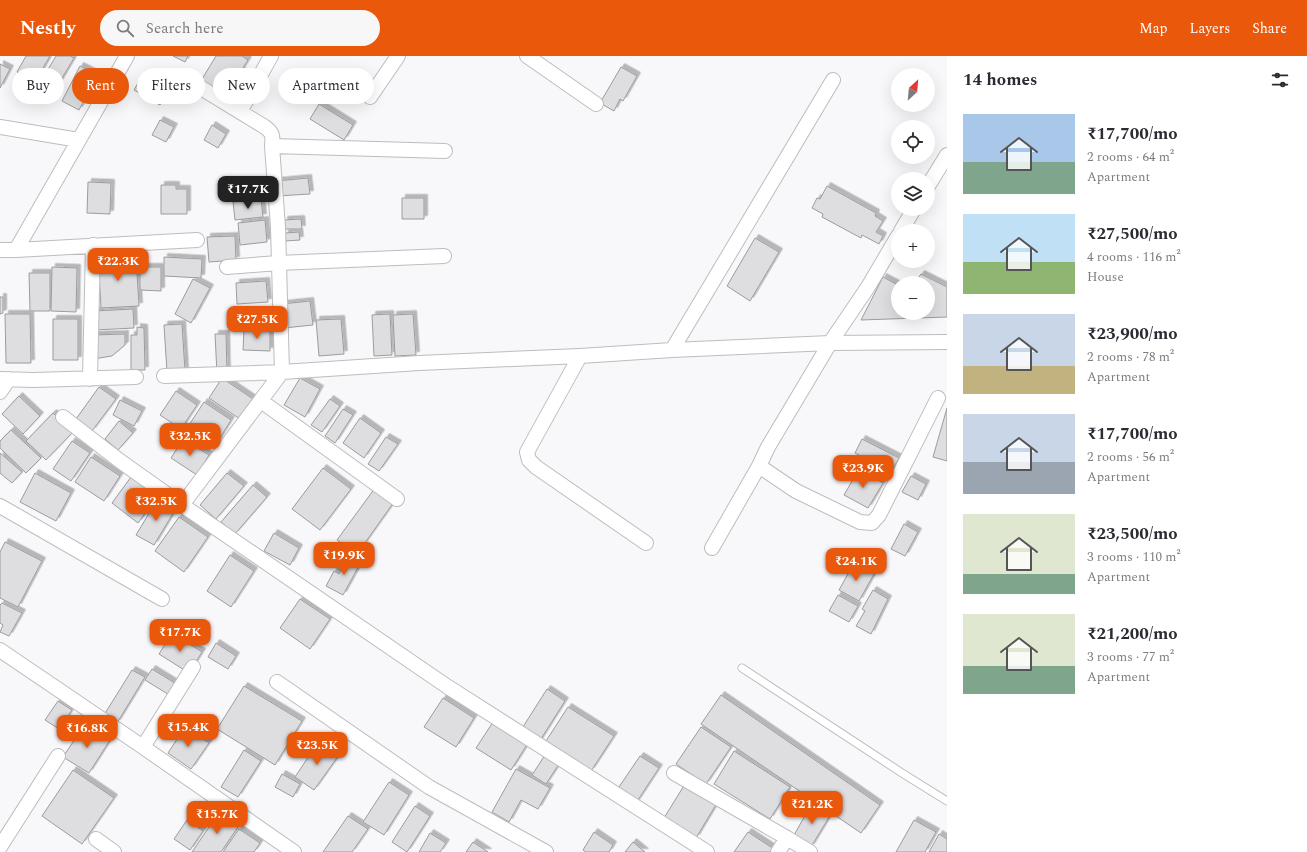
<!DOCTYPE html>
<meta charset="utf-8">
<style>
body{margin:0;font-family:Spectral,serif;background:#f7f7f7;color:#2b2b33;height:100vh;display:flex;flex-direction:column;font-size:15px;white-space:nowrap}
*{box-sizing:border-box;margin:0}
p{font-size:13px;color:#7c7c81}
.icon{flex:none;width:22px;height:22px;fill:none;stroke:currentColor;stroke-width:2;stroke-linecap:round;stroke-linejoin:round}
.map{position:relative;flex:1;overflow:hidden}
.side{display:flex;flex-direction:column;background:#fff;width:360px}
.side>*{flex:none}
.top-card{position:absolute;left:12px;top:12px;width:380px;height:36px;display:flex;gap:8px}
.needle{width:26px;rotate:26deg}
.buttons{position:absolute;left:891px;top:12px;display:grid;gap:8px}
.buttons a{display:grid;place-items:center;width:44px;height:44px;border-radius:50%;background:#fff;box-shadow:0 4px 16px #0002;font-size:20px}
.price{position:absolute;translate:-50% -34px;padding:0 9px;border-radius:8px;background:#ea580c;color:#fff;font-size:13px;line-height:26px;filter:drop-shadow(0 1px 2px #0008)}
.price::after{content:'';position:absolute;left:50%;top:24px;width:12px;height:9px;margin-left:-6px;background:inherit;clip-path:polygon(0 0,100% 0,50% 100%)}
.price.current{background:#222;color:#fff}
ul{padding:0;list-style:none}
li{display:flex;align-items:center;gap:12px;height:100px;padding:0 16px}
li span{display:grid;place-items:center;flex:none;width:112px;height:80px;border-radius:0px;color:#555}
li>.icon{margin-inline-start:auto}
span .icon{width:48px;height:48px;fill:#fffc;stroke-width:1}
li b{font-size:17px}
h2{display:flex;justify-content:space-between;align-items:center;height:48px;padding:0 16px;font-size:17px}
.pill{padding:0 14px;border-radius:18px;background:#fff;box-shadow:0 4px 16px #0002;font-size:14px;line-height:36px}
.pill.current{background:#ea580c;color:#fff}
header{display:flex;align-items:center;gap:24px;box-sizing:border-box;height:56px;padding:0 20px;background:#ea580c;color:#fff}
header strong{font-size:19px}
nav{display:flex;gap:22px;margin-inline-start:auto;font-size:14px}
.search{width:280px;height:36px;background:#f7f7f7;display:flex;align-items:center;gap:10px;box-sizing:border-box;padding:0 14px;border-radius:22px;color:#7c7c81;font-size:15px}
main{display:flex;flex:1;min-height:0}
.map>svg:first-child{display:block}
.building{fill:#dedde0;stroke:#9c9b9e;filter:url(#shadow)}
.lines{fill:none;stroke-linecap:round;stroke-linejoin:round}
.lane-casing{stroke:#bdbcbf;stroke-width:9}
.street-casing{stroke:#bdbcbf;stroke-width:16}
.lane{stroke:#fff;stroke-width:7}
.street{stroke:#fff;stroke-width:14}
</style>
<header>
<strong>Nestly</strong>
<div class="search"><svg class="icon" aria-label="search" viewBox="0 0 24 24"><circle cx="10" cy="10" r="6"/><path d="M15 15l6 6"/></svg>Search here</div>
<nav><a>Map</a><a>Layers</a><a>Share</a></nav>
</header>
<main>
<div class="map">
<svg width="947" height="796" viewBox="0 0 947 796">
<defs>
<filter id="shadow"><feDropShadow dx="3.5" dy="-3.5" stdDeviation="0" flood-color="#0004"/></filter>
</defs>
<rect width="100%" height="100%" fill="#f8f7fa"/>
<path class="building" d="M26 0H50L35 26 17 16Z
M56 0H70L74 2 52 39 38 30Z
M173 0H188L185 6Z
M216 0H242L248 4 241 15 252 22 242 39 237 36 231 46 219 40 221 36 213 31 211 35 199 28Z
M0 8 10 13 0 32Z
M80 10 98 19 79 54 62 45Z
M621 11 637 20 623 45 620 43 614 55 600 47Z
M143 18 169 32 160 49 134 34Z
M319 48 353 69 344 84 310 63Z
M160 64 174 71 166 86 152 79Z
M212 69 226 78 218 92 204 84Z
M308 122 310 138 277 140 276 125Z
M88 126 111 127 110 158 87 157Z
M161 129H176V133H187V158H161Z
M827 130 876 157 875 160 883 165 876 176 883 180 879 188 862 179 861 182 822 161 823 158 812 152 817 142 820 143Z
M402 142H424V163H402Z
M261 143 263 161 235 164 233 146Z
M301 163 302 173H285L284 164Z
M265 164 267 186 240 189 238 167Z
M299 176 300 184 285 185V177Z
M235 180 236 204 209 206 207 181Z
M755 182 779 196 750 245 727 230Z
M136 200 139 250 101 252 98 202Z
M164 201 202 203 201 222 164 220Z
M52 211 77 212 76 256 51 255Z
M140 211H161V235L140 234Z
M29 217H50V255H30Z
M921 218 947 231V261L861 264 883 221 898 229V257H928V227H915Z
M193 223 210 232 191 267 175 258Z
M266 225 268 246 237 248 236 227Z
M0 241H3V257L0 258Z
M310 245 313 269 284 272 282 248Z
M133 253 134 272 95 274 94 255Z
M5 258H30L31 307H6Z
M390 258 392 299 374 300 372 259Z
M413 258 416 299 395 300 393 259Z
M53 263H78V304H53Z
M341 263 344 298 319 300 316 264Z
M182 268 185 315 167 316 164 269Z
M137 271 144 272 145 314H131V279H137Z
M244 273 270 274V295L243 294Z
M125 278V289L112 300 93 303 94 279Z
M215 278H226L227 318H217Z
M222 322 253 343 240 363 209 342Z
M300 322 320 333 305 361 284 349Z
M99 331 116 343 92 375 76 363Z
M176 335 197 349 181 373 160 359Z
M19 340 40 360 23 378 2 358Z
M330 343 340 350 322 376 311 369Z
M120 344 142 355 134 370 113 359Z
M204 346 231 364 215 390 187 372Z
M947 352V405L933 401Z
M343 353 353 359 335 387 325 380Z
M53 357 73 376 46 404 26 385Z
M360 362 381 377 364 402 343 387Z
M119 365 133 377 118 394 105 383Z
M11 374 41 402 26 417 0 392V385Z
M386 381 398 388 379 415 368 408Z
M183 383 209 399 197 419 171 402Z
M862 383 899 402 891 416 855 397Z
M72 385 90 397 71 425 53 413Z
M0 397 22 416 12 427 0 417Z
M91 401 120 420 104 445 75 426Z
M323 412 351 433 320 474 292 453Z
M859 413 883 427 868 452 844 439Z
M35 417 71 437 56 465 20 446Z
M227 417 244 430 216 463 200 449Z
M911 420 926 428 918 444 902 436Z
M131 421 157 441 138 467 112 447Z
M253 429 267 441 235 478 221 466Z
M375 432 394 446 357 498 337 484Z
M157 444 175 454 154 489 136 479Z
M179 461 208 481 184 516 155 495Z
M904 468 918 476 905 500 891 493Z
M274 477 299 492 290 509 264 495Z
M5 486 42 505 18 551 0 542V496Z
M230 499 254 515 231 551 207 535Z
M349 499 361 506 343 539 326 530 334 515 339 518Z
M854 507 874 518 859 545 839 534Z
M873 534 888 543 871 578 856 570 865 555 862 553Z
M838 539 858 550 849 566 829 555Z
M300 543 330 563 310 593 280 572Z
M2 547 22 557 9 580 0 576 3 569 0 567V549Z
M172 577 202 596 189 617 159 598Z
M216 587 236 600 228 613 208 601Z
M152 613 178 629 171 640 145 624Z
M132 614 145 621 117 667 104 659Z
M244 630 302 665 275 709 217 673Z
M547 633 565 645 539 686 521 674Z
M721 639 880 749 861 777 701 668Z
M443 642 474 662 456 691 424 671Z
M58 645 72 654 59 673 45 664Z
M568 651 614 680 591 715 546 685Z
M495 663 530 684 511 714 476 692Z
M85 668 110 684 89 717 63 701Z
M185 671 209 687 191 713 168 697Z
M701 671 731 691 706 728 676 708Z
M319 685 339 699 314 734 295 721Z
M244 694 261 705 238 741 221 731Z
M734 695 790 731 770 763 714 728Z
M547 696 561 705 546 728 532 719Z
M640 700 659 712 636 747 617 734Z
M516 713 550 732 538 753 521 744 509 766 492 756Z
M73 714 114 742 82 788 42 760Z
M282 718 300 728 293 741 275 731Z
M389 726 409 739 384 779 363 766Z
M685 728 717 747 696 782 664 762Z
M812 747 831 758 811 791 793 781Z
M415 750 430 760 407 796 392 786Z
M220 755 240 768 221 796H192Z
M348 760 368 773 352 796H323Z
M187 764 203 775 190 794 174 783Z
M914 764 936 776 925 796H896Z
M239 773 260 787 254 796H223Z
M594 776 613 789 609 796H586L583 794Z
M748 776 774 793 772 796H734Z
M430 777 446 787 440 796H419Z
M939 778 947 783V796H929Z
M473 786 488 796H466Z
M633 786 645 796H625Z"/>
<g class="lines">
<g class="lane-casing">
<path id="lane" d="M742 612 902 717 947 745"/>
</g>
<g class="street-casing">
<path id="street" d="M527 0 596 48
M370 41 398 0
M240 56 271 0
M0 71 79 84
M272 90 445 95
M928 130 947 99
M901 175 914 153
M898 180 868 231 830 287 768 391 759 410 796 435 860 466 872 467 879 459 938 342
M0 194H16L127 0
M16 194 197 184
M227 211 278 207 444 200
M672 294 833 24
M580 300 527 396 529 404 536 411 646 487
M164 320 282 316 278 171 272 90C273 80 273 77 265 71L188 24
M0 323 33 324 136 321
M90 323 93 189
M0 336 9 323
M261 345 397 443
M63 361 120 405 182 449
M0 450 162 543
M712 492 759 410
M0 594 143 691 294 796
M277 626 429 731 546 796
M143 691 193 611
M674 717 787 782 778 796
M787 782 810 796
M96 783 114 796
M0 791 58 700
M707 796 448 631 182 449 282 316 419 307 580 300 672 294 830 287 947 286"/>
</g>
<use href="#lane" class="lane"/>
<use href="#street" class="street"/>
</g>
</svg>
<div class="buttons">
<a><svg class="needle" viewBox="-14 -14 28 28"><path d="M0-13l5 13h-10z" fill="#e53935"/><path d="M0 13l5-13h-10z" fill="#7c7c81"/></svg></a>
<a><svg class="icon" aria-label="locate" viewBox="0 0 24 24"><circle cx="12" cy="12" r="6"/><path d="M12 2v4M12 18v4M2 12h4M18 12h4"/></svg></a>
<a><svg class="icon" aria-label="layers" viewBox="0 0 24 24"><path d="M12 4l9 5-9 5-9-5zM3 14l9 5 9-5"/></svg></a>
<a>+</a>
<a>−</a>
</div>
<b class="price current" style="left:248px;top:154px">₹17.7K</b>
<b class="price" style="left:118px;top:226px">₹22.3K</b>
<b class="price" style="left:257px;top:284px">₹27.5K</b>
<b class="price" style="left:190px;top:401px">₹32.5K</b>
<b class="price" style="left:863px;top:433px">₹23.9K</b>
<b class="price" style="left:156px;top:466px">₹32.5K</b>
<b class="price" style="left:344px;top:520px">₹19.9K</b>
<b class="price" style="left:856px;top:526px">₹24.1K</b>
<b class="price" style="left:180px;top:597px">₹17.7K</b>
<b class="price" style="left:188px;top:692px">₹15.4K</b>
<b class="price" style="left:87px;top:693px">₹16.8K</b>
<b class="price" style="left:317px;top:710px">₹23.5K</b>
<b class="price" style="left:812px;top:769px">₹21.2K</b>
<b class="price" style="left:217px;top:779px">₹15.7K</b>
<div class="top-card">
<a class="pill">Buy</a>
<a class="pill current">Rent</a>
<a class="pill">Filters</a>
<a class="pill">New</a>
<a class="pill">Apartment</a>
</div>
</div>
<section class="side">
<h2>14 homes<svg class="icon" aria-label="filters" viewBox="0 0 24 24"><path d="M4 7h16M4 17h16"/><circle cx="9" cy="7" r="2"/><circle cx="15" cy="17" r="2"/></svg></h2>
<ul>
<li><span style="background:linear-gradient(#a9c7e8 60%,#7fa58c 0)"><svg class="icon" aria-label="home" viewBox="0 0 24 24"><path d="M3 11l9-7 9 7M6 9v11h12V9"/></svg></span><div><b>₹17,700/mo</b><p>2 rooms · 64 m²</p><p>Apartment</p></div></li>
<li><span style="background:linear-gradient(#bfe0f5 60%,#8fb573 0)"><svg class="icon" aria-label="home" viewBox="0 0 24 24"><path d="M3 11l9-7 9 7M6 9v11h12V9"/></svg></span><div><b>₹27,500/mo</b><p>4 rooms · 116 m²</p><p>House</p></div></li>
<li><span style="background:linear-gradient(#c9d6e8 65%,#c2b280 0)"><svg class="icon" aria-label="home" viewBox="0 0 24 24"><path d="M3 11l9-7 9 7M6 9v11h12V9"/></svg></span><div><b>₹23,900/mo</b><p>2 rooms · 78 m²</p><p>Apartment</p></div></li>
<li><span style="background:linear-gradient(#c9d6e8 60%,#9aa5b1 0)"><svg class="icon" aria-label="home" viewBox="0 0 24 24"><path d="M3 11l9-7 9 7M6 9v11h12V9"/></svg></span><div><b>₹17,700/mo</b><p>2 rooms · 56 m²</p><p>Apartment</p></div></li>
<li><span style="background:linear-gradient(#dfe7d0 75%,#7fa58c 0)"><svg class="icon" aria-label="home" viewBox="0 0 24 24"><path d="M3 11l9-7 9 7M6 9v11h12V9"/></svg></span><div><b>₹23,500/mo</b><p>3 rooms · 110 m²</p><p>Apartment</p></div></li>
<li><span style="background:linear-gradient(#dfe7d0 65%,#7fa58c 0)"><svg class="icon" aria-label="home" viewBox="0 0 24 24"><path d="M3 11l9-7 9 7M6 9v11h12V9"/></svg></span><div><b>₹21,200/mo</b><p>3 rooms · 77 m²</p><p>Apartment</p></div></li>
</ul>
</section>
</main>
